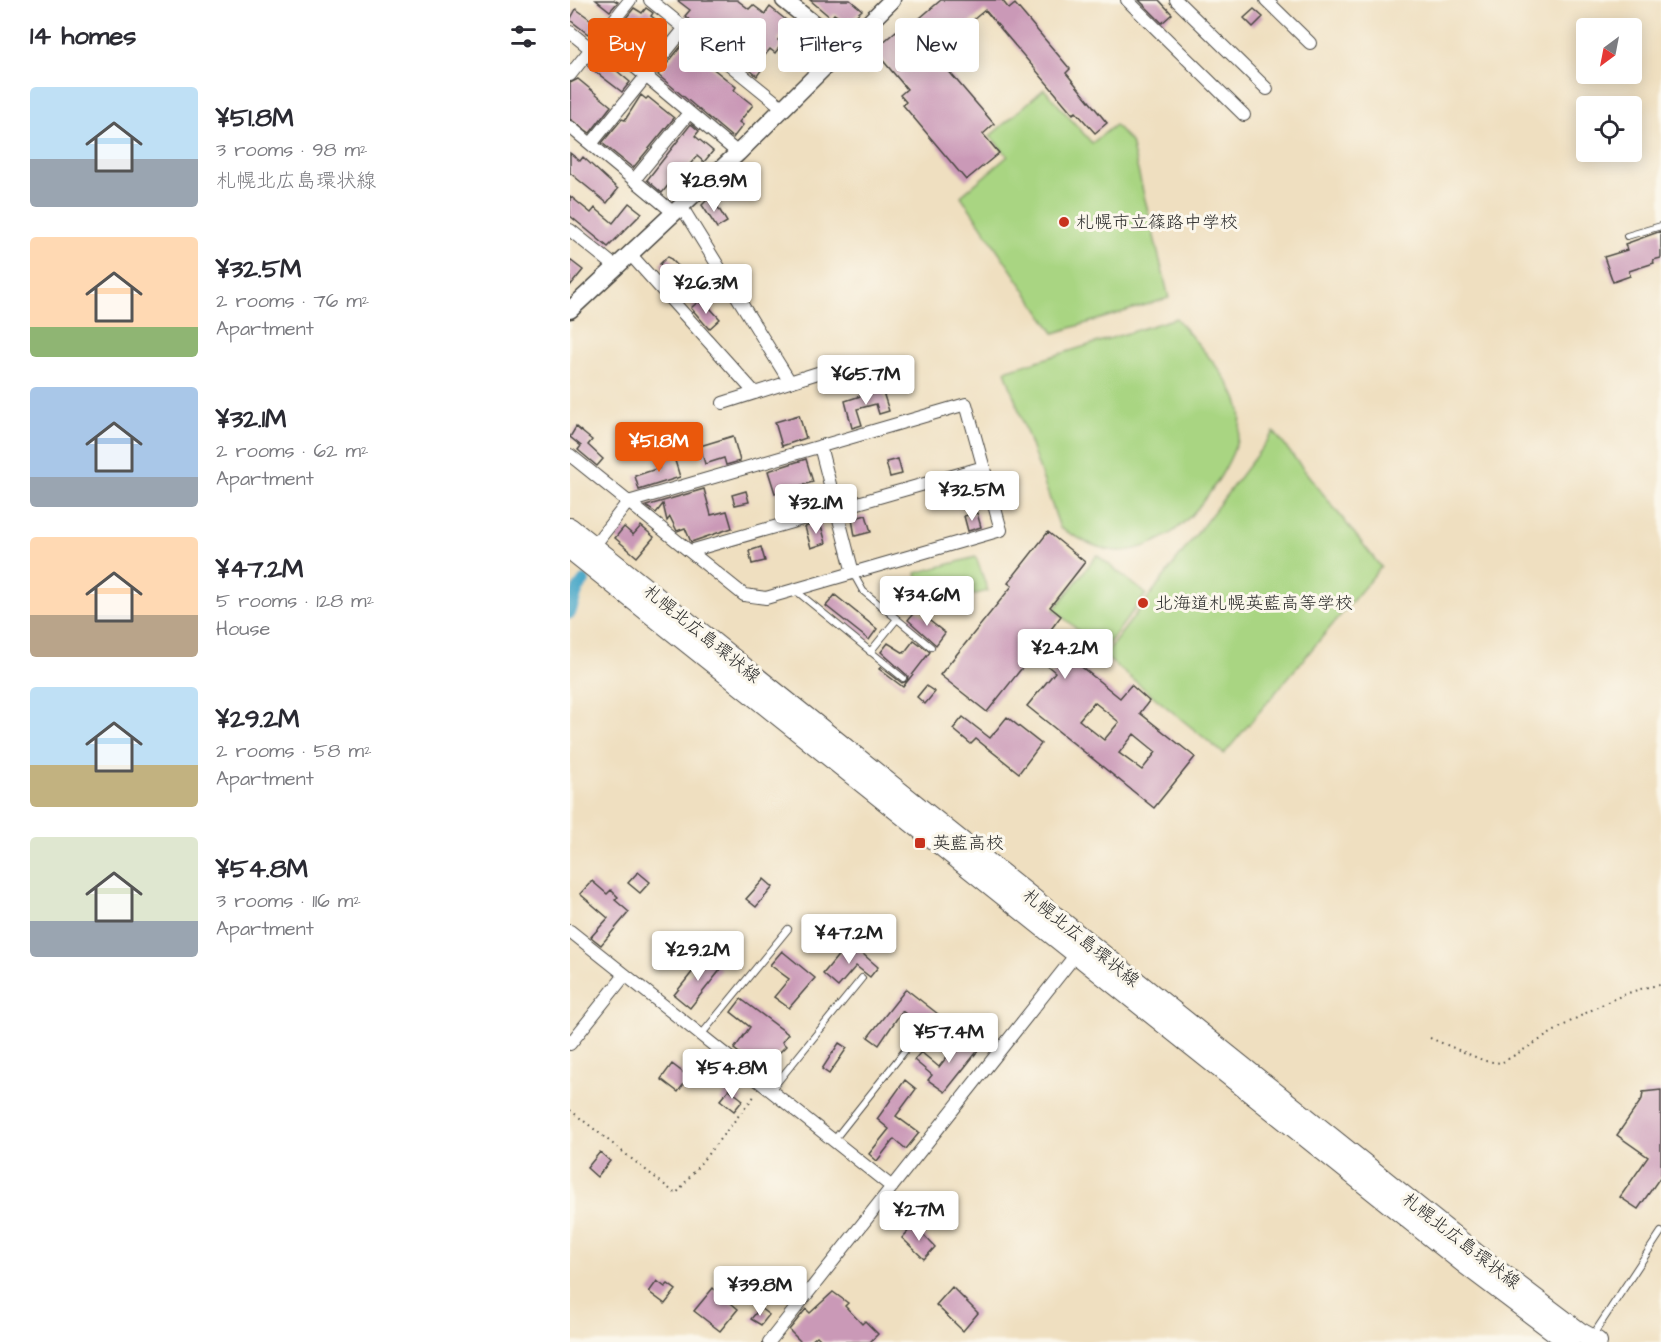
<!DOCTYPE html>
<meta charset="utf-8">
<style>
body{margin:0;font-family:"Architects Daughter","Klee One",sans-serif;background:#f2f2f3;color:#2b2b33;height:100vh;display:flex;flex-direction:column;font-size:22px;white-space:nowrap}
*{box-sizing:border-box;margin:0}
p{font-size:20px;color:#7c7c81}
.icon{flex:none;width:33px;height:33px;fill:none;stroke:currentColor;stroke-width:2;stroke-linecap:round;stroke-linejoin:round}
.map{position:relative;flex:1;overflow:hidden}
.details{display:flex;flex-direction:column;background:#fff;width:570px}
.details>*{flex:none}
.guide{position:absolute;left:18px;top:18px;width:570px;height:54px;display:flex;gap:12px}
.needle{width:39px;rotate:212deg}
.tools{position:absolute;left:1006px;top:18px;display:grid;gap:12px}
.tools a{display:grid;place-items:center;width:66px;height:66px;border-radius:6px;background:#fff;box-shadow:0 3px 15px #0003;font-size:30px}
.price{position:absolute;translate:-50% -51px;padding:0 14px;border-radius:6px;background:#fff;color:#222;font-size:20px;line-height:39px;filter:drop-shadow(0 2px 3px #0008)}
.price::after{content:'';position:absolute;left:50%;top:36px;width:18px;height:14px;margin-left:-9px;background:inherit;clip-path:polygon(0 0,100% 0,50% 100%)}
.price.current{background:#ea580c;color:#fff}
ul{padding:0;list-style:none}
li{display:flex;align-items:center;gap:18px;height:150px;padding:0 30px}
li span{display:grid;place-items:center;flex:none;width:168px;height:120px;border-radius:6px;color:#555}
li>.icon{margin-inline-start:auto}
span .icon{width:72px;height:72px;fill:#fffc;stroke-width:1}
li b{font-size:26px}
h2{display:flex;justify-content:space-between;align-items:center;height:72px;padding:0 30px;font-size:26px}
.tag{padding:0 21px;border-radius:6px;background:#fff;box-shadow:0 3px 15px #0003;font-size:21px;line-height:54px}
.tag.current{background:#ea580c;color:#fff}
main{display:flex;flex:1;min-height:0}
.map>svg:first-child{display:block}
.green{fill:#a9d582;stroke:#6a8056;stroke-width:1.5}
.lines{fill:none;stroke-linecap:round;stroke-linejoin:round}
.canal{stroke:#49a7c8;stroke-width:12}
.building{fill:#ca99b7;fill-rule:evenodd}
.lane-casing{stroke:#484641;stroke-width:8}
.street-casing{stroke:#484641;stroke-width:14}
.secondary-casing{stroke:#484641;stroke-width:19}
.primary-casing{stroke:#484641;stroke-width:22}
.path{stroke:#484641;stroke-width:2;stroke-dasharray:1.5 4.5;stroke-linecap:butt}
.lane{stroke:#fff;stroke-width:6}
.street{stroke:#fff;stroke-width:12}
.secondary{stroke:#fff;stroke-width:16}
.primary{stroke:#fff;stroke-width:20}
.poi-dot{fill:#c8321e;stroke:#fbf7ec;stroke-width:2}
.labels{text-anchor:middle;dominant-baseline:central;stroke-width:6;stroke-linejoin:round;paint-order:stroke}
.poi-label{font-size:18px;fill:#2b2b2b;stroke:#fbf7ec;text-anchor:start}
.street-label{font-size:18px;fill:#2b2b2b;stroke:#fbf7ec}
</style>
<main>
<section class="details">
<h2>14 homes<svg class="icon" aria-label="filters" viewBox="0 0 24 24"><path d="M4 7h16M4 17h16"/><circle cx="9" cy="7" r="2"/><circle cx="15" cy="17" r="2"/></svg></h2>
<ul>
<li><span style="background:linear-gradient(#bfe0f5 60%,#9aa5b1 0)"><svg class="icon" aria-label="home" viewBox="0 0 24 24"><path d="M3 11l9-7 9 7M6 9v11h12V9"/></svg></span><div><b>¥51.8M</b><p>3 rooms · 98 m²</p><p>札幌北広島環状線</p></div></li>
<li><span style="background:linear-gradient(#ffd9b3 75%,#8fb573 0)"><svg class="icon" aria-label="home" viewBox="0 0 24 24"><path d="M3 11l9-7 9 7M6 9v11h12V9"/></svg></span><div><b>¥32.5M</b><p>2 rooms · 76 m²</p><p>Apartment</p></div></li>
<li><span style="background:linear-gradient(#a9c7e8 75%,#9aa5b1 0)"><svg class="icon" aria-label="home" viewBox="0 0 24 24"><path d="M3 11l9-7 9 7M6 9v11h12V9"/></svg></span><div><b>¥32.1M</b><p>2 rooms · 62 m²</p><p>Apartment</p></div></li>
<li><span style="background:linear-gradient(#ffd9b3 65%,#b9a48a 0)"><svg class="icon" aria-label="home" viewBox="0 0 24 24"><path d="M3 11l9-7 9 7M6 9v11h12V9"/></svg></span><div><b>¥47.2M</b><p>5 rooms · 128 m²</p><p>House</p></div></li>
<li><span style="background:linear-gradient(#bfe0f5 65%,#c2b280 0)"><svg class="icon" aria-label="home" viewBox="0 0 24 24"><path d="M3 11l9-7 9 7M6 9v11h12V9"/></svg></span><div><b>¥29.2M</b><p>2 rooms · 58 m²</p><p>Apartment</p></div></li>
<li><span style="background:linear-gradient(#dfe7d0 70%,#9aa5b1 0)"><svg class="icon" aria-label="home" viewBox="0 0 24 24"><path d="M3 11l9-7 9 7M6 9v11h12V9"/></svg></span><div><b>¥54.8M</b><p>3 rooms · 116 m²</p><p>Apartment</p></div></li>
</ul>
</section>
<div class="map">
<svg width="1091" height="1342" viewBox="0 0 1091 1342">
<rect width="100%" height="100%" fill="#fbf7ec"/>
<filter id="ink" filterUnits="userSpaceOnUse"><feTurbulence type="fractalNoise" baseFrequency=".0167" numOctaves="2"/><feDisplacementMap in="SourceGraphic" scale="12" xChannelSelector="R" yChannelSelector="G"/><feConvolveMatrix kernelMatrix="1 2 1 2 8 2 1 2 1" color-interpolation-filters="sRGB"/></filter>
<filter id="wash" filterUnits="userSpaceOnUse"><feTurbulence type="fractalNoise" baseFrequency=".008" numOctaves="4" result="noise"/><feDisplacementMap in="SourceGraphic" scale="24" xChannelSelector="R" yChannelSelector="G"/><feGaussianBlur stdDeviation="1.35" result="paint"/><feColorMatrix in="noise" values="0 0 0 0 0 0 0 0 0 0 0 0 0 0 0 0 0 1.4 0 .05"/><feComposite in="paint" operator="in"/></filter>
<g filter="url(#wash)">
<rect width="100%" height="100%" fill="#efdfc0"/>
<path class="green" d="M474 89 522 143 545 125 561 142 599 298 484 333 391 196 438 156 420 136Z
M606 318C625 342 665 381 670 411 676 449 633 509 604 531 589 542 567 551 549 551 528 551 507 537 490 528L435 371Z
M704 432 811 567 654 754 534 656Z
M527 555 576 594 533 651 484 610Z
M406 557 418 591 363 605 352 598 346 573Z"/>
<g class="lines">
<path class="canal" d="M0 613 8 589 14 581"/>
</g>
<g id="blocks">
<path class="building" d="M26 0H44L48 2 40 11Z
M107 0H167L179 9 183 5 195 14 200 7 221 24 208 40 212 44 205 53 200 49 187 65 192 69 187 76 115 16 120 10Z
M240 0H280L292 10 278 23 264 14 261 18Z
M371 0H432L439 9 445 4 500 69 496 73 537 123 525 133 506 112 503 114 415 10 361 55 373 70 376 68 424 124 413 134 429 153 396 180 333 105 336 102 330 95 337 89 304 50 326 31 330 35Z
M569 0H589L602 14 592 23Z
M64 8 72 13 76 8 83 13 81 16 96 27 83 44 88 48 75 64 41 37Z
M6 9 27 24 18 34 0 20Z
M684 9 693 17 683 27 674 18Z
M113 44 133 57 131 59 166 87 164 90 183 105 169 122 173 125 163 138 88 75Z
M239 44 248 52 240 63 230 55Z
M27 54 60 82 52 92 18 66Z
M8 79 41 106 20 133 0 119V83Z
M71 95 76 99 78 97 104 118 63 168 32 143 52 119 55 120Z
M121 124 129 131 125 136 143 151 134 162 127 156 111 175 108 173 92 193 77 180Z
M0 153 10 161 13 157 48 189 37 203 0 173Z
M0 196 21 213 25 208 43 223 59 203 72 213 38 247 0 216Z
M141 196 157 222 147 228 132 205Z
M1091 231V258L1083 260 1084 263 1059 271 1060 276 1043 282 1034 257 1057 250 1055 244Z
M98 256 113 271 105 279 90 264Z
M0 260 13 270 0 286Z
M129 301 137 310 139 307 150 319 139 329 121 308Z
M312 389 319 411 309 414 306 404 287 409 292 425 282 428 275 401Z
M229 415 236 438 212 446 205 422Z
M6 427 22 440 18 445 33 459 27 466 8 450 11 446 0 437Z
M163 436 170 461 156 465 154 458 135 464 130 446Z
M103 454 110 477 69 490 65 476 89 468 86 459Z
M236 459 243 482 205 493 198 471Z
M328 459 332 474 320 477 316 462Z
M134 489 141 515 157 511 162 528 121 542 115 528 107 531 100 517 97 521 93 504 86 513 76 506Z
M176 491 179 502 165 505 162 495Z
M407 513 411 527 398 531 394 516Z
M296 515 301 532 285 536 282 519Z
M250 522 256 543 241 548 235 527Z
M71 526 84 537 67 557 45 538 54 527 63 535Z
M478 532 515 562 480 607 491 616 479 632 485 637 479 644 496 658 498 656 550 698 561 685 579 701 570 713 625 757 584 808 457 706 485 672 463 654 417 712 370 675 442 586 438 583ZM524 702 549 722 534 740 509 720ZM564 734 586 752 572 770 549 753Z
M191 547 195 561 182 564 179 551Z
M265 595 307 629 299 640 256 606Z
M346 610 375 633 366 645 338 620Z
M344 640 360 652 333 687 309 669 311 667 332 683 337 681 338 676 311 652 318 643 334 653Z
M356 686 365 692 355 704 347 697Z
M393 717 420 738 437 717 471 744 449 773 406 739 401 744 383 729Z
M68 872 80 882 70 893 58 883Z
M194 879 203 887 186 907 176 899Z
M22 881 37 894 41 890 48 897 45 900 59 912 31 945 21 937 38 918 10 894Z
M279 942 308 967 300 977 286 966 268 987 253 974Z
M212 951 245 978 219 1008 204 997 219 979 200 965Z
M135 956 151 969 120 1008 104 995Z
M336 989 368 1014 361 1022 357 1019 352 1021 345 1016 343 1019 332 1011 309 1045 298 1037Z
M171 999 218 1034 212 1042 216 1046 192 1070 164 1049 180 1027 161 1012Z
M394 1035 410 1048 375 1092 358 1080 362 1075 344 1060 351 1052 369 1067Z
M269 1043 277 1048 259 1074 252 1069Z
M102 1064 119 1077 108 1092 91 1079Z
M335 1080 346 1089 326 1116 349 1133 336 1149 324 1139 307 1161 299 1154 319 1129 307 1119Z
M159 1089 173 1100 164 1111 150 1100Z
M1091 1090V1176L1068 1209 1050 1197 1078 1157 1047 1135 1072 1099 1073 1092Z
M30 1152 40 1161 27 1177 17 1168Z
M344 1225 365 1247 354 1259 332 1238Z
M87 1281 95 1287 98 1284 106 1290 95 1304 79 1292Z
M382 1287 408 1313 393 1331 366 1305Z
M143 1288 168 1309 150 1331 124 1311Z
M263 1292 278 1303 275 1306 292 1324 295 1321 308 1334 300 1342H253L247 1336 240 1342H231L219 1330 236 1309 240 1313Z
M190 1308 199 1315 191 1325 181 1319Z"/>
</g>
</g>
<g filter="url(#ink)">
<use href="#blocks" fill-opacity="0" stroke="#484641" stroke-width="1.5"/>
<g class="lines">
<g class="lane-casing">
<path id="lane" d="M1057 236 1091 226
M283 573 293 591 361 647
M225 590 333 678
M300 652 327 619
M131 1035 218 929
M201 1090 292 978
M264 1140 356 1024
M1023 1335 1091 1232"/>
</g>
<g class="street-casing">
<path id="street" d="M80 0 213 108
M557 0 674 115
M606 0 697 89
M696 0 740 43
M0 32 21 49
M30 38 168 153
M0 75 60 0
M0 127 104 213
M21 144 115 28
M64 180 119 113
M111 206 220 382
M0 230 46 267
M60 254 185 393
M153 403 251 372
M250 446 283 573
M0 455 174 595 196 598 431 530 396 404 58 502 23 547
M120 551 414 467
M0 931 322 1187
M0 1044 55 975
M199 1342 507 953"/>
</g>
<g class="secondary-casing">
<path id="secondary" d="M214 0 274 48
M0 310 168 153 322 0"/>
</g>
<g class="primary-casing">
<path id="primary" d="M0 528 910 1257 1009 1332 1027 1342
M0 549 894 1263 999 1342"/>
</g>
<path class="path" d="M860 1038 915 1061 931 1063C974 1039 1044 989 1091 985
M0 1110 106 1194 186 1094"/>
<use href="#lane" class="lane"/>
<use href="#street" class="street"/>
<use href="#secondary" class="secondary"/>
<use href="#primary" class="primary"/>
</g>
</g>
<g class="poi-dot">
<circle cx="494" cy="222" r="6"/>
<circle cx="573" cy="603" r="6"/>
<rect x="344" y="837" width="12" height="12" rx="3"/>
</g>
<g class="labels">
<g class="poi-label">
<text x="506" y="222">札幌市立篠路中学校</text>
<text x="585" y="603">北海道札幌英藍高等学校</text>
<text x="362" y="843">英藍高校</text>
</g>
<g class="street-label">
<text transform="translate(132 634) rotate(39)">札幌北広島環状線</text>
<text transform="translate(511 938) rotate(39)">札幌北広島環状線</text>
<text transform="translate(891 1241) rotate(38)">札幌北広島環状線</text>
</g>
</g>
</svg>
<div class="tools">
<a><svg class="needle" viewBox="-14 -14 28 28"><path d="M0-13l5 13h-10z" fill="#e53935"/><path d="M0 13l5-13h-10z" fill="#7c7c81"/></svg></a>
<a><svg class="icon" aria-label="locate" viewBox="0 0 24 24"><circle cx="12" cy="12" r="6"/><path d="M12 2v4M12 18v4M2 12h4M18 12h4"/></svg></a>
</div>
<b class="price" style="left:144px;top:213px">¥28.9M</b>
<b class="price" style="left:136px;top:315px">¥26.3M</b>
<b class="price" style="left:296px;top:406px">¥65.7M</b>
<b class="price current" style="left:89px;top:473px">¥51.8M</b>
<b class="price" style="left:402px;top:522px">¥32.5M</b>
<b class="price" style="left:246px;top:535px">¥32.1M</b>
<b class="price" style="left:357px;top:627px">¥34.6M</b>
<b class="price" style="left:495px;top:680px">¥24.2M</b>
<b class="price" style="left:279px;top:965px">¥47.2M</b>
<b class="price" style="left:128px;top:982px">¥29.2M</b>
<b class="price" style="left:379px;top:1064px">¥57.4M</b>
<b class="price" style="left:162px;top:1100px">¥54.8M</b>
<b class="price" style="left:349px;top:1242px">¥27M</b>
<b class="price" style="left:190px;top:1317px">¥39.8M</b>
<div class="guide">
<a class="tag current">Buy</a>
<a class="tag">Rent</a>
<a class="tag">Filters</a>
<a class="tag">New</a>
</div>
</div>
</main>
